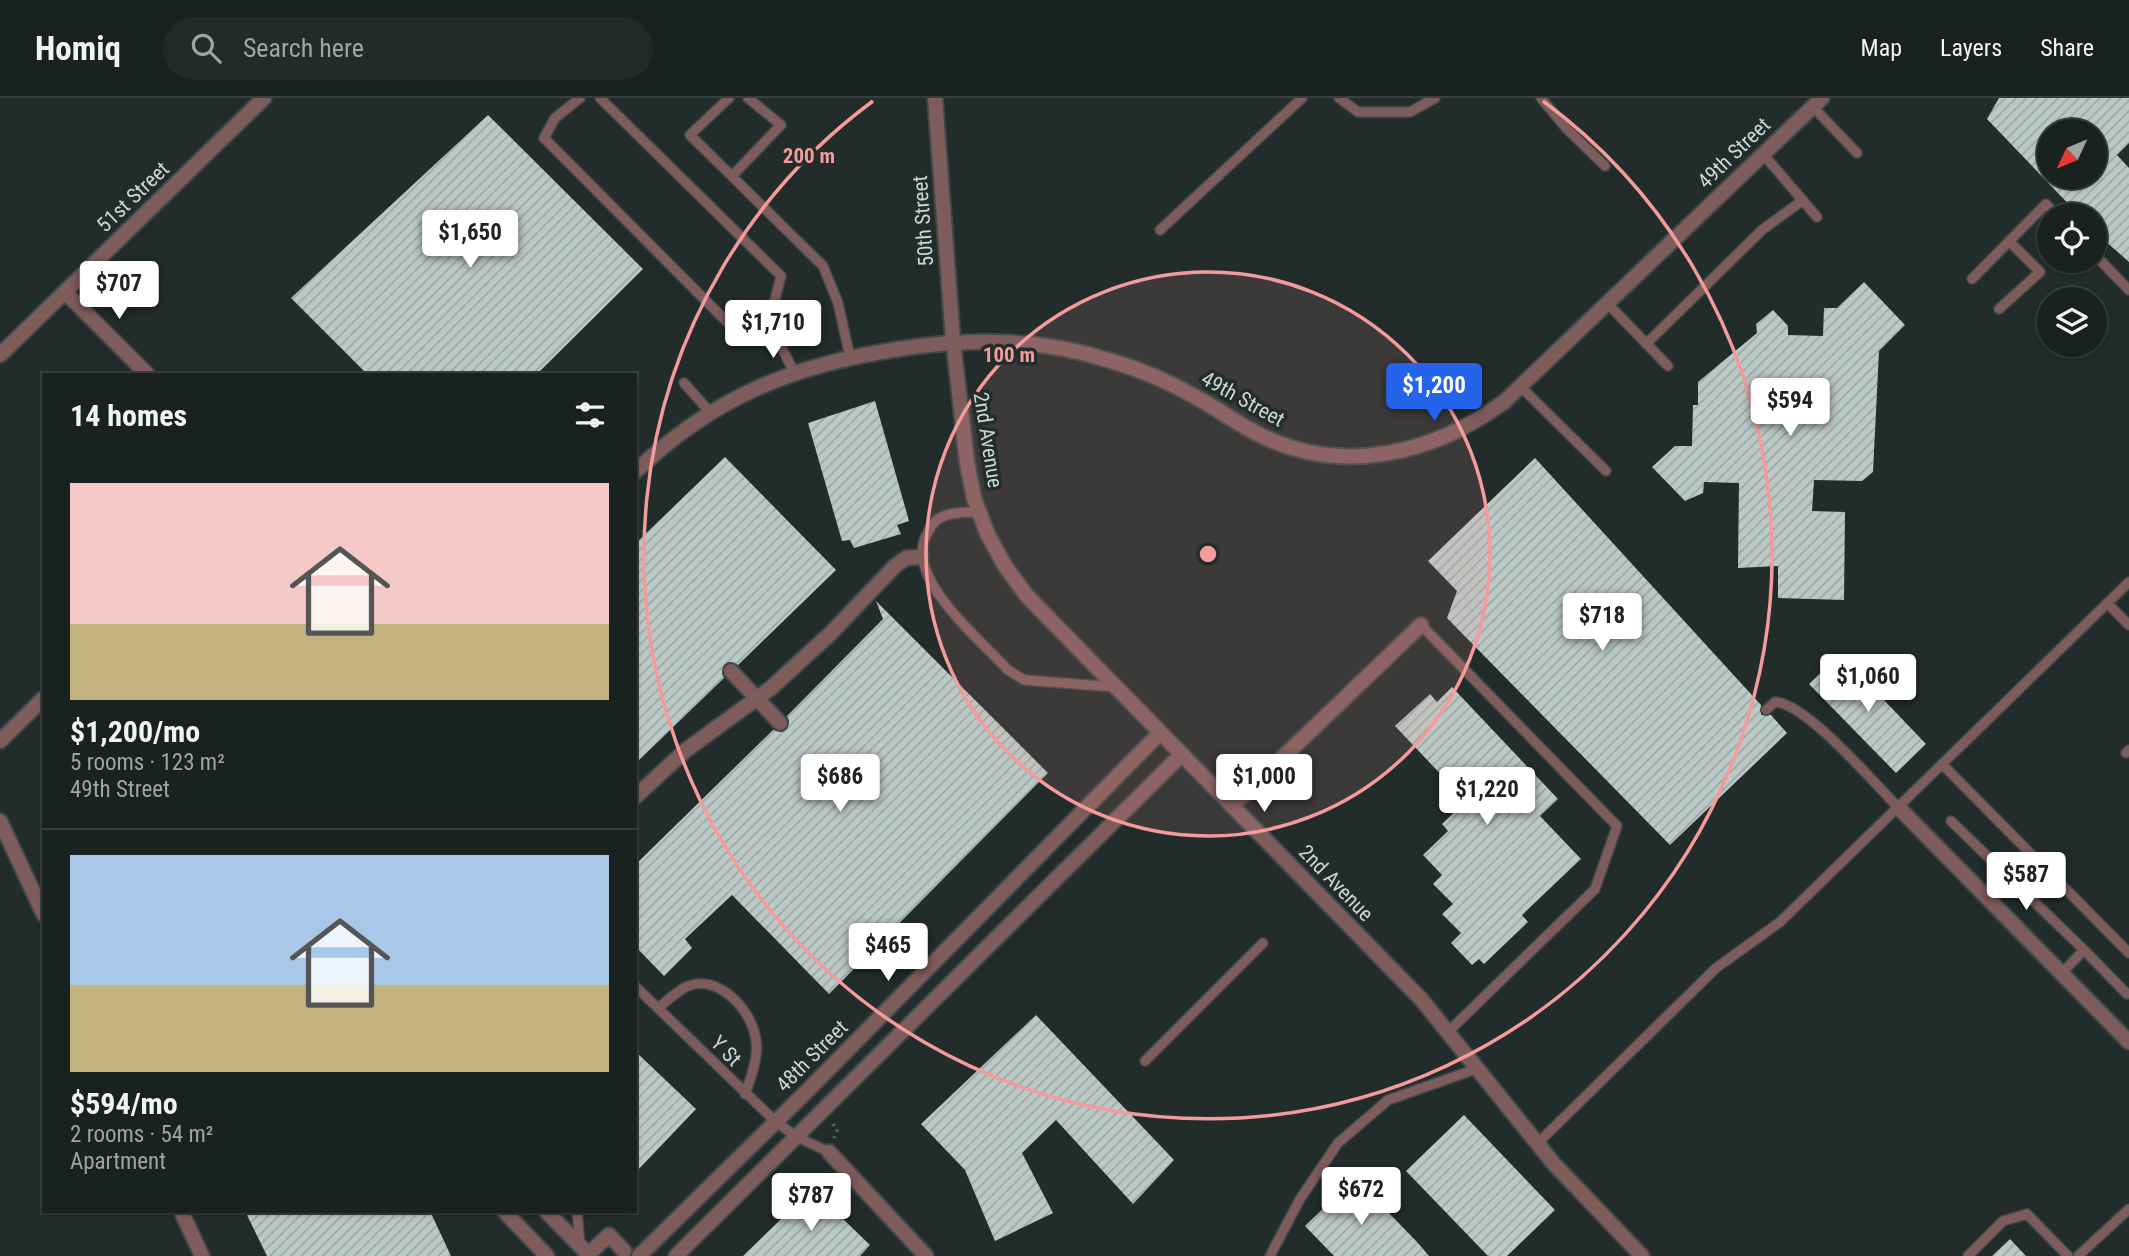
<!DOCTYPE html>
<meta charset="utf-8">
<style>
body{margin:0;font-family:"Roboto Condensed",sans-serif;background:#232a29;color:#f1f3f6;height:100vh;display:flex;flex-direction:column;font-size:26px;white-space:nowrap}
*{box-sizing:border-box;margin:0}
p{font-size:23px;color:#9fa4a5}
.icon{flex:none;width:38px;height:38px;fill:none;stroke:currentColor;stroke-width:2;stroke-linecap:round;stroke-linejoin:round}
.map{position:relative;flex:1;overflow:hidden}
.panel{position:absolute;left:42px;top:275px;width:595px;height:840px;display:flex;flex-direction:column;background:#1a2220;border-radius:0px;box-shadow:0 2px 5px #0004,0 0 0 2px #383f3e}
.panel>*{flex:none}
.needle{width:46px;rotate:226deg}
.tools{position:absolute;left:2037px;top:21px;display:grid;gap:14px}
.tools a{display:grid;place-items:center;width:70px;height:70px;border-radius:50%;background:#1a2220;box-shadow:0 2px 5px #0004,0 0 0 2px #383f3e;font-size:35px}
.price{position:absolute;translate:-50% -60px;padding:0 16px;border-radius:7px;background:#fff;color:#222;font-size:23px;line-height:46px;filter:drop-shadow(0 2px 4px #0008)}
.price::after{content:'';position:absolute;left:50%;top:42px;width:21px;height:16px;margin-left:-10px;background:inherit;clip-path:polygon(0 0,100% 0,50% 100%)}
.price.selected{background:#2563eb;color:#fff}
ul{padding:0;list-style:none}
li{display:grid;align-content:center;gap:14px;height:371px;padding:0 28px}
li+li{border-top:2px solid #383f3e}
li span{display:grid;place-items:center;height:217px;border-radius:0px;color:#555}
li>.icon{margin-inline-start:auto}
span .icon{width:126px;height:126px;fill:#fffc;stroke-width:1}
li b{font-size:30px}
h2{display:flex;justify-content:space-between;align-items:center;height:84px;padding:0 28px;font-size:30px}
header{display:flex;align-items:center;gap:42px;box-sizing:border-box;height:98px;padding:0 35px;background:#1a2220;border-bottom:2px solid #383f3e}
header strong{font-size:33px}
nav{display:flex;gap:38px;margin-inline-start:auto;font-size:24px}
.search{width:490px;height:63px;background:#232a29;display:flex;align-items:center;gap:18px;box-sizing:border-box;padding:0 24px;border-radius:38px;color:#9fa4a5;font-size:26px}
.map>svg:first-child{display:block}
.building{fill:url(#building-hatch);fill-rule:evenodd}
.lines{fill:none;stroke-linecap:round;stroke-linejoin:round}
.service-casing{stroke:#3e4846;stroke-width:12}
.pedestrian-casing{stroke:#3e4846;stroke-width:18}
.minor-casing{stroke:#3e4846;stroke-width:18}
.tertiary-casing{stroke:#3e4846;stroke-width:18}
.path{stroke:#5e6765;stroke-width:3.5;stroke-dasharray:2 5;stroke-linecap:butt}
.service{stroke:#7f5c5c;stroke-width:9}
.pedestrian{stroke:#7f5c5c;stroke-width:14}
.minor{stroke:#7f5c5c;stroke-width:14}
.tertiary{stroke:#7f5c5c;stroke-width:14}
.ring{fill:none;stroke:#f59b9c;stroke-width:3.5}
.labels{text-anchor:middle;dominant-baseline:central;stroke-width:7;stroke-linejoin:round;paint-order:stroke}
.street-label{font-size:21px;fill:#cfd6d4;stroke:#222d2b}
.centre{fill:#f59b9c;stroke:#222d2b;stroke-width:3.5}
.ring-label{font-size:21px;text-anchor:middle;font-weight:bold;fill:#f59b9c;stroke:#222d2b;stroke-width:7;stroke-linejoin:round;paint-order:stroke}
</style>
<header>
<strong>Homiq</strong>
<div class="search"><svg class="icon" aria-label="search" viewBox="0 0 24 24"><circle cx="10" cy="10" r="6"/><path d="M15 15l6 6"/></svg>Search here</div>
<nav><a>Map</a><a>Layers</a><a>Share</a></nav>
</header>
<div class="map">
<svg width="2129" height="1158" viewBox="0 0 2129 1158">
<defs>
<pattern id="building-hatch" width="6" height="6" patternUnits="userSpaceOnUse" patternTransform="scale(1.75)"><rect width="6" height="6" fill="#bbc9c6"/><path d="M-1 1l2-2M0 6l6-6M5 7l2-2" fill="none" stroke="#9ca7a4"/></pattern>
</defs>
<rect width="100%" height="100%" fill="#222d2b"/>
<path class="building" d="M1999 0H2129V45L2117 57 2129 70V164L2095 134V117H2079L1987 21ZM2049 33H2095V79H2049Z
M488 17 643 171 537 276H367L291 200Z
M1864 184 1905 227 1879 253 1873 374 1862 383 1814 382 1812 413 1845 414 1844 502 1778 500V468L1738 470 1739 385 1704 384 1703 395 1685 403 1652 369 1675 348H1692L1693 307H1698V284L1757 235 1756 226 1773 212 1788 228V237L1823 238 1824 210H1837Z
M875 303 909 423 897 427 901 436 854 450 850 442 842 443 808 325Z
M725 359 836 472 738 567 729 564 724 567 722 575 724 580 635 666V446Z
M1535 360 1761 607V617H1771L1787 635 1670 747 1447 520 1457 493 1428 463Z
M876 503 1048 675 829 896 732 797 685 841 692 850 664 878 635 848V767L773 632 782 634 787 631 789 623 787 618 883 521Z
M1840 556 1926 646 1896 675 1809 586Z
M1452 589 1558 701 1540 718 1581 761 1522 817 1528 824 1484 866 1479 861 1472 867 1451 845 1461 835 1442 816 1453 806 1433 786 1442 777 1423 757 1448 733 1442 726 1466 703 1395 628 1430 596 1437 604Z
M1036 917 1174 1062 1133 1106 1056 1022 1022 1055 1053 1115 995 1143 965 1072 921 1026Z
M635 953 696 1011 635 1075Z
M1464 1017 1555 1112 1507 1158H1488L1406 1073Z
M1355 1080 1418 1145 1429 1158H1334L1305 1128Z
M812 1091 870 1147 860 1158H743Z
M245 1113H430L451 1158H267Z
M2010 1141 2026 1158H1992Z"/>
<g class="lines">
<g class="service-casing">
<path id="service" d="M580 0 555 20 544 40 729 226 769 225
M600 0 781 178 769 225 794 274
M729 0 690 37 823 168 838 205 850 259
M1339 0 1358 14H1410L1435 0
M1541 0 1567 31 1605 68
M1813 9 1857 55
M1763 56 1817 119
M732 78 781 27 748 0
M1160 132 1302 0
M2095 157 2129 192
M1972 181 2046 106 2056 117
M1607 205 1668 268
M1999 211 2040 174 2009 143
M1646 246 1762 132 1803 102
M684 285 710 314
M1520 288 1606 373
M980 414C968 415 953 413 942 419 936 421 931 428 928 434 900 477 981 542 1008 572L1024 582 1115 589
M2107 505 2129 527
M1421 527 1617 728 1595 791 1448 934
M1766 612 1775 604C1806 605 1873 684 1898 709
M2126 655 2129 652
M1942 666 2129 855
M1951 723 2084 852 2062 875
M2084 852 2127 896
M635 888 776 1024 797 1039 829 1054
M658 910C666 904 675 895 684 890 714 874 746 906 754 933 761 954 752 977 745 996
M1145 963 1263 845
M1537 1046 1716 870 1780 824 2129 484
M577 1113 580 1147
M1270 1158 1300 1101 1338 1045 1388 1002 1476 971
M1968 1158 2003 1123 2027 1116 2068 1158
M2078 1158 2129 1111"/>
</g>
<g class="pedestrian-casing">
<path id="pedestrian" d="M731 573 780 625
M635 699 686 652 771 590 831 535 895 468 906 460 921 459
M829 1054 926 1158
M595 1150 609 1137 624 1153"/>
</g>
<g class="minor-casing">
<path id="minor" d="M65 194 147 276
M0 257 264 0
M635 374C713 299 793 267 899 251 971 240 1038 240 1108 262 1140 271 1172 285 1201 302 1221 313 1239 327 1260 337 1342 378 1433 356 1504 304L1822 0
M0 643 44 600
M1232 708 1421 527
M1898 709 2129 944
M0 723 44 817
M181 1113 202 1158
M504 1113 547 1158
M546 1113 590 1158
M639 1158 804 996 1160 635
M676 1158 1181 657"/>
</g>
<g class="tertiary-casing">
<path id="tertiary" d="M935 0 953 242 967 364 974 400 987 435 1005 468 1027 498 1421 901 1554 1066 1642 1158"/>
</g>
<path class="path" d="M833 1026 837 1032 834 1040"/>
<use href="#service" class="service"/>
<use href="#pedestrian" class="pedestrian"/>
<use href="#minor" class="minor"/>
<use href="#tertiary" class="tertiary"/>
</g>
<circle cx="1208" cy="456" r="282" fill="#f59b9c" fill-opacity=".12"/>
<g class="ring">
<circle cx="1208" cy="456" r="282"/>
<path d="M1543 3A564 564 0 1 1 873 3"/>
</g>
<g class="labels">
<g class="street-label">
<text transform="translate(1734 55) rotate(-44)">49th Street</text>
<text transform="translate(133 99) rotate(-44)">51st Street</text>
<text transform="translate(923 123) rotate(-94)">50th Street</text>
<text transform="translate(1243 301) rotate(29)">49th Street</text>
<text transform="translate(988 342) rotate(81)">2nd Avenue</text>
<text transform="translate(1336 785) rotate(46)">2nd Avenue</text>
<text transform="translate(726 953) rotate(45)">Y St</text>
<text transform="translate(812 958) rotate(-45)">48th Street</text>
</g>
</g>
<circle cx="1208" cy="456" r="10" class="centre"/>
<g class="ring-label">
<text x="809" y="65">200 m</text>
<text x="1009" y="264">100 m</text>
</g>
</svg>
<div class="tools">
<a><svg class="needle" viewBox="-14 -14 28 28"><path d="M0-13l5 13h-10z" fill="#e53935"/><path d="M0 13l5-13h-10z" fill="#9fa4a5"/></svg></a>
<a><svg class="icon" aria-label="locate" viewBox="0 0 24 24"><circle cx="12" cy="12" r="6"/><path d="M12 2v4M12 18v4M2 12h4M18 12h4"/></svg></a>
<a><svg class="icon" aria-label="layers" viewBox="0 0 24 24"><path d="M12 4l9 5-9 5-9-5zM3 14l9 5 9-5"/></svg></a>
</div>
<b class="price" style="left:470px;top:172px">$1,650</b>
<b class="price" style="left:119px;top:223px">$707</b>
<b class="price" style="left:773px;top:262px">$1,710</b>
<b class="price selected" style="left:1434px;top:325px">$1,200</b>
<b class="price" style="left:1790px;top:340px">$594</b>
<b class="price" style="left:1602px;top:555px">$718</b>
<b class="price" style="left:1868px;top:616px">$1,060</b>
<b class="price" style="left:840px;top:716px">$686</b>
<b class="price" style="left:1264px;top:716px">$1,000</b>
<b class="price" style="left:1487px;top:729px">$1,220</b>
<b class="price" style="left:2026px;top:814px">$587</b>
<b class="price" style="left:888px;top:885px">$465</b>
<b class="price" style="left:1361px;top:1129px">$672</b>
<b class="price" style="left:811px;top:1135px">$787</b>
<section class="panel">
<h2>14 homes<svg class="icon" aria-label="filters" viewBox="0 0 24 24"><path d="M4 7h16M4 17h16"/><circle cx="9" cy="7" r="2"/><circle cx="15" cy="17" r="2"/></svg></h2>
<ul>
<li><span style="background:linear-gradient(#f6c9c9 65%,#c2b280 0)"><svg class="icon" aria-label="home" viewBox="0 0 24 24"><path d="M3 11l9-7 9 7M6 9v11h12V9"/></svg></span><div><b>$1,200/mo</b><p>5 rooms · 123 m²</p><p>49th Street</p></div></li>
<li><span style="background:linear-gradient(#a9c7e8 60%,#c2b280 0)"><svg class="icon" aria-label="home" viewBox="0 0 24 24"><path d="M3 11l9-7 9 7M6 9v11h12V9"/></svg></span><div><b>$594/mo</b><p>2 rooms · 54 m²</p><p>Apartment</p></div></li>
</ul>
</section>
</div>
